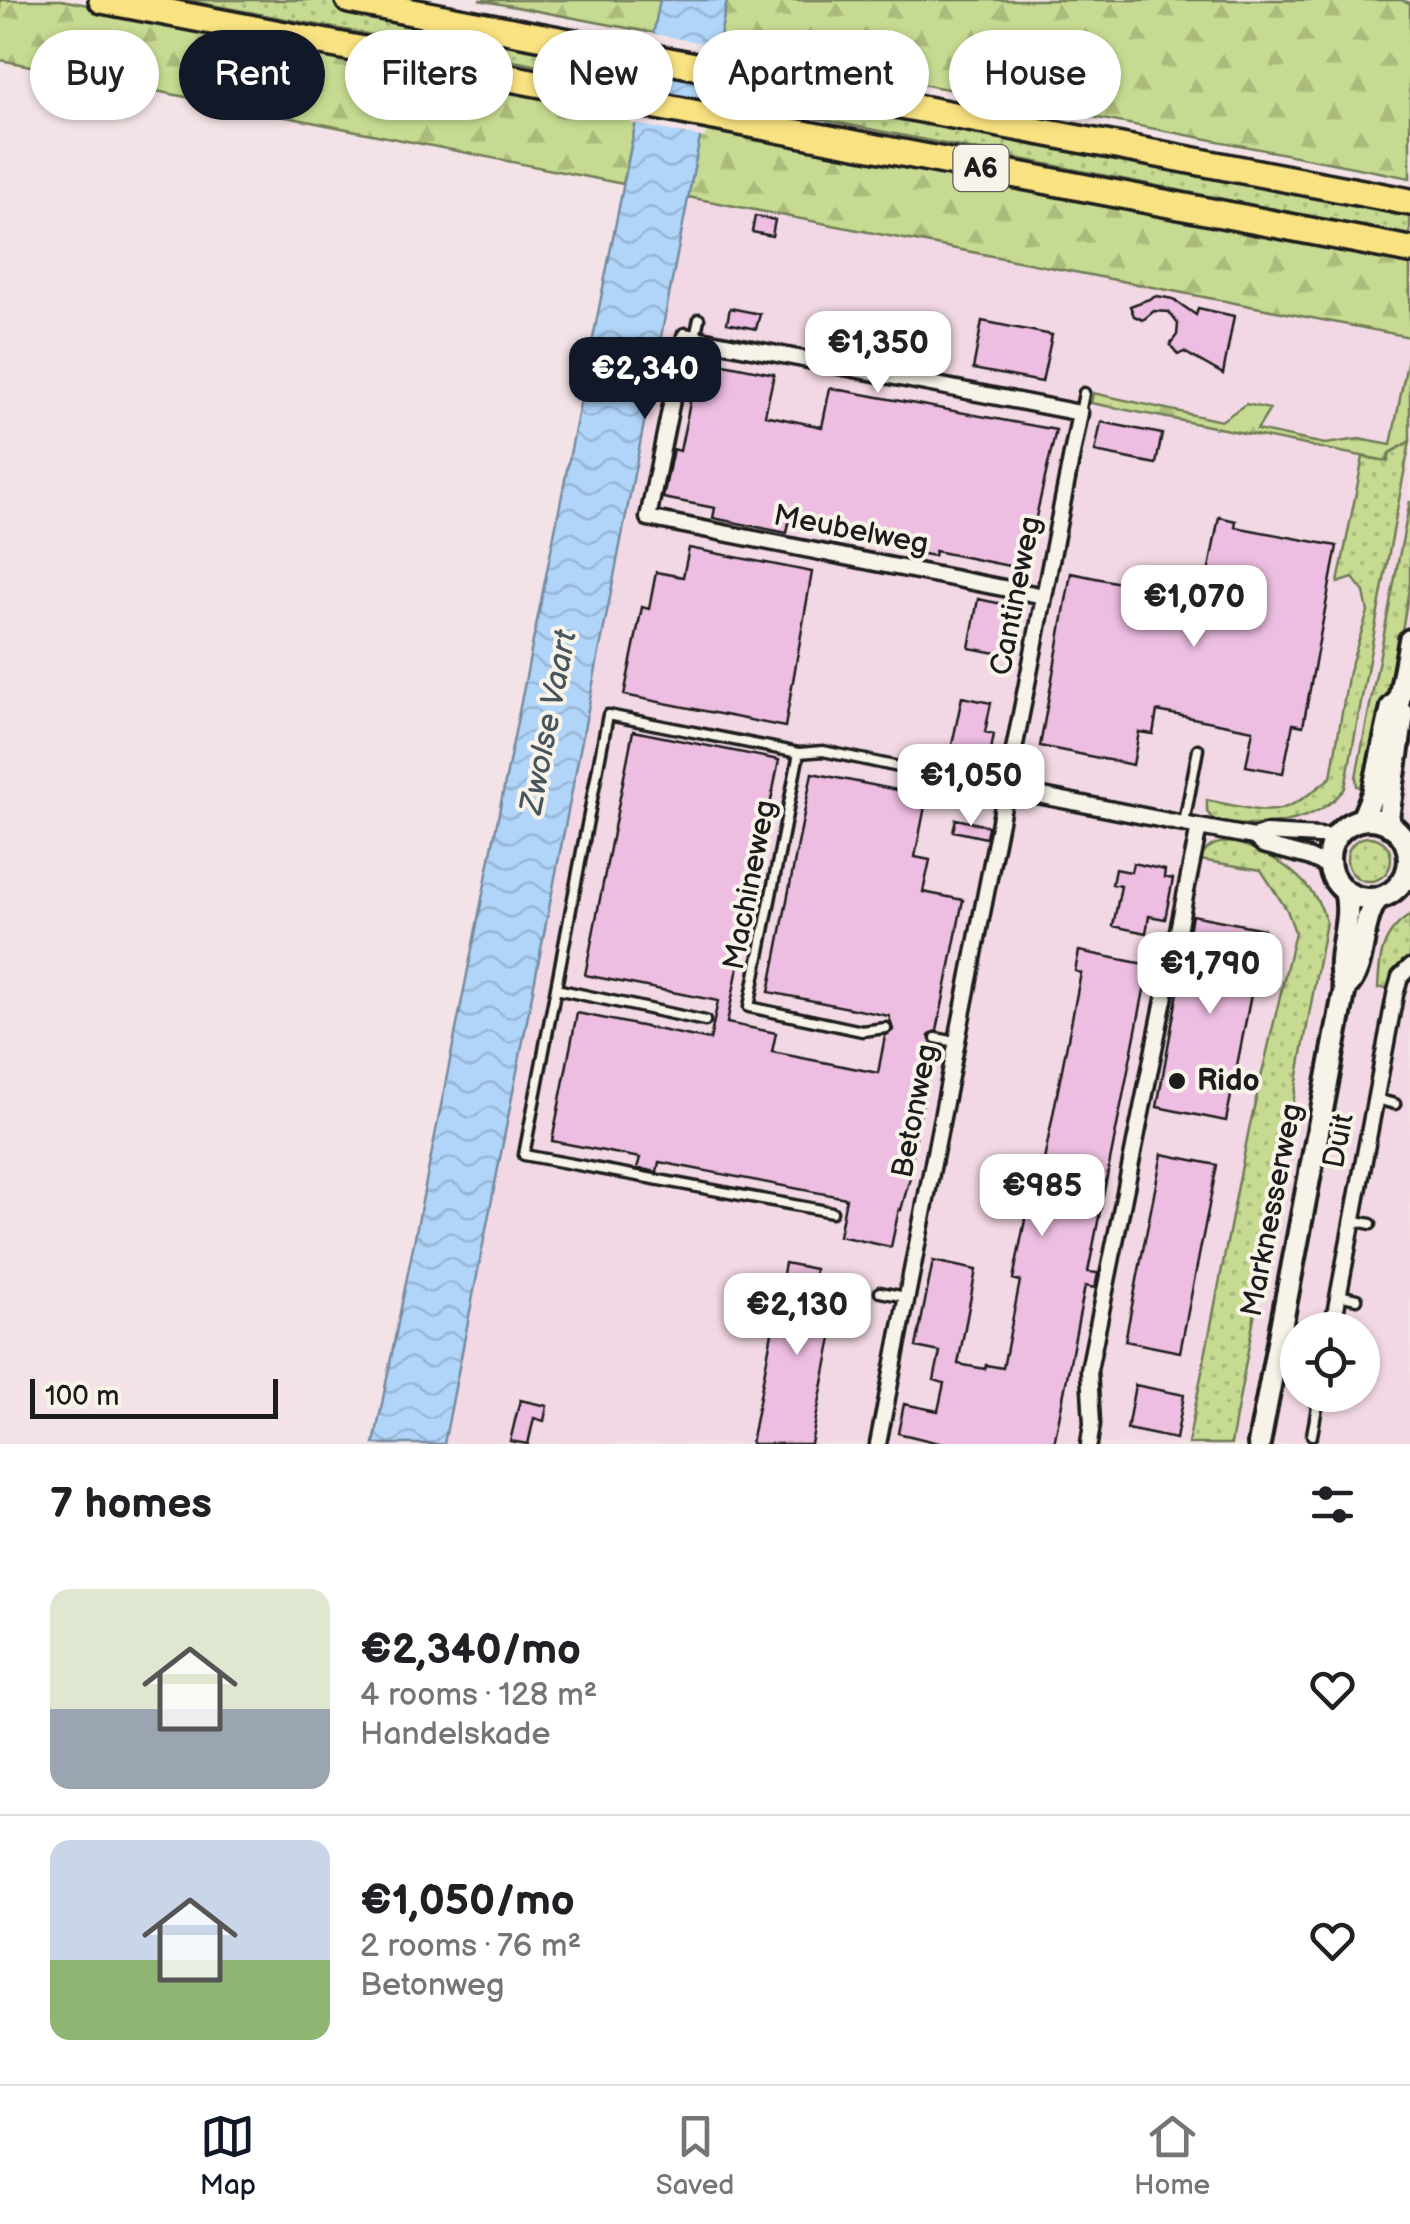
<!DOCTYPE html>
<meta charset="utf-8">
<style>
body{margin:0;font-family:"Balsamiq Sans",sans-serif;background:#f2f2f2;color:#202124;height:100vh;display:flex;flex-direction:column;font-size:38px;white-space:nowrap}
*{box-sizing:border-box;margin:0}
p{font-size:32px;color:#757577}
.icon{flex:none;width:55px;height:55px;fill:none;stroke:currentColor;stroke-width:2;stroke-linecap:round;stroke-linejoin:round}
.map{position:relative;height:1444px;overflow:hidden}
.side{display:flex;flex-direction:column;background:#fff;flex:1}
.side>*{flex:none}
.top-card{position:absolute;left:30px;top:30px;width:1350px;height:90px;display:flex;gap:20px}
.fabs{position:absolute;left:1280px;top:1312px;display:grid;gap:20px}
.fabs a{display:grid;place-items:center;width:100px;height:100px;border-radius:50%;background:#fff;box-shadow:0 2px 8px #0004;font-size:50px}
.scale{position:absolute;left:30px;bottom:25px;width:248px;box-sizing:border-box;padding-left:10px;border:5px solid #1c1c1c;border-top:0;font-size:28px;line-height:35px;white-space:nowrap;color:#1c1c1c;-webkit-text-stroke:8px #f7f3e8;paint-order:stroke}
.price{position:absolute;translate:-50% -85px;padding:0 22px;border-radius:20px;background:#fff;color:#222;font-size:32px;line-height:65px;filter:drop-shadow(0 2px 5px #0008)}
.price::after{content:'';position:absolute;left:50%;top:60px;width:30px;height:22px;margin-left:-15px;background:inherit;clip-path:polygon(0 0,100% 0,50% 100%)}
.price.selected{background:#111827;color:#fff}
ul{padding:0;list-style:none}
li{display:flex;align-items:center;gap:30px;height:250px;padding:0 50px}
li+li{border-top:2px solid #e0e0e0}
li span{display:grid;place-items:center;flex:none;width:280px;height:200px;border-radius:20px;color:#555}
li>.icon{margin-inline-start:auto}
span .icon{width:120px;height:120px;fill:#fffc;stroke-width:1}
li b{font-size:42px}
h2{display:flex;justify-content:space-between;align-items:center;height:120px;padding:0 50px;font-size:42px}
.pill{padding:0 35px;border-radius:45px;background:#fff;box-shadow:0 2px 8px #0004;font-size:35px;line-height:90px}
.pill.selected{background:#111827;color:#fff}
.dock{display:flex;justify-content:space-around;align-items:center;height:140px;border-top:2px solid #e0e0e0;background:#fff;font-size:28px;color:#757577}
.dock a{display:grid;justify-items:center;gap:5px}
.dock .selected{color:#111827}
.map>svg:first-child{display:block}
.built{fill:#f2d8e4;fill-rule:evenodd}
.grass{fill:url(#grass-dots);stroke:#717c56;stroke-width:2.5}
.forest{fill:url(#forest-firs);stroke:#717c56;stroke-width:2.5}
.water{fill:url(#water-waves);stroke:#758ba1;stroke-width:2.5}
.pier{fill:#f4e3e6}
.building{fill:#edbee1;stroke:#1c1c1c;stroke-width:2.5}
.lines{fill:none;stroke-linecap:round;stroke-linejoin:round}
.service-casing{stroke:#1c1c1c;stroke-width:15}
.minor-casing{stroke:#1c1c1c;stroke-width:21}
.tertiary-casing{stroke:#1c1c1c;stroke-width:25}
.secondary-casing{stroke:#1c1c1c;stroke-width:28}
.motorway-casing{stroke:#1c1c1c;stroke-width:32}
.service{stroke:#f7f3e8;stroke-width:8}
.minor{stroke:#f7f3e8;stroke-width:14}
.tertiary{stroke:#f7f3e8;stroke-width:18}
.secondary{stroke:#f7f3e8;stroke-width:20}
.motorway{stroke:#f8e281;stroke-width:25}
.poi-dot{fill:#1c1c1c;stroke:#f7f3e8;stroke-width:4}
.labels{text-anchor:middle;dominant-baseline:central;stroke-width:8;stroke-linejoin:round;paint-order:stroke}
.shield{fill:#f7f3e8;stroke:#5e5c59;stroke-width:2.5}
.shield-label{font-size:28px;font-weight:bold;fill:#1c1c1c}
.street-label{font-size:30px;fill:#1c1c1c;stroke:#f7f3e8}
.poi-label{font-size:30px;font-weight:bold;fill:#1c1c1c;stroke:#f7f3e8;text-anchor:start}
.water-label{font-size:32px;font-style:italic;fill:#48545e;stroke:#f7f3e8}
</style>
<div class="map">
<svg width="1410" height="1444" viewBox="0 0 1410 1444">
<defs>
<pattern id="grass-dots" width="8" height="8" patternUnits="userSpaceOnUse" patternTransform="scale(2.5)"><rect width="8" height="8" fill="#c6db91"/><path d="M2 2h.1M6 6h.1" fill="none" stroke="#aabb7c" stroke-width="1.8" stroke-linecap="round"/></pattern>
<pattern id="forest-firs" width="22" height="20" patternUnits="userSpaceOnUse" patternTransform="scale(2.5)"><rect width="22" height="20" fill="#c6db91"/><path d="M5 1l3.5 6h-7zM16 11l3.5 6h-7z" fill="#aabb7c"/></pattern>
<pattern id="water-waves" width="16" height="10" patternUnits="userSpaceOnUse" patternTransform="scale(2.5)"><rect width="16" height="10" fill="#b0d5f9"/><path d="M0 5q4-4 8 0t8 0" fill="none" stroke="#97b6d5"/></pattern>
</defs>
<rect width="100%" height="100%" fill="#f4e3e6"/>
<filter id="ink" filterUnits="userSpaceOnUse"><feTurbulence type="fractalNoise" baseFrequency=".01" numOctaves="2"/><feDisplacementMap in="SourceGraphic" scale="20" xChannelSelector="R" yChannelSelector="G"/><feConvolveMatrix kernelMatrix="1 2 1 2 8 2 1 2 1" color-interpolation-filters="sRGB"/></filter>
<g filter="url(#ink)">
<path class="built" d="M685 195 1410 328V1444H441ZM1298 1330H1362V1395H1298Z"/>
<path class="grass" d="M184 0H334L648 60 643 85Z
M713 72 1410 213V236L708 97Z
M1410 441 1345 788C1317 825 1257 830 1215 821L1207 812V800C1272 813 1277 822 1331 777L1349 671 1368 612 1364 592 1353 578 1338 583 1363 457 1388 461 1390 453Z
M1410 501V583L1393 684 1368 789 1357 786 1356 777Z
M1347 859a22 22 0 1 1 44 0a22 22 0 1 1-44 0Z
M1232 842C1271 851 1316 881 1326 922L1231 1444H1188L1249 1129 1295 932 1287 910 1261 870 1200 860C1207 845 1216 842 1232 842Z
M1410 915V958L1392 974 1388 988H1378C1380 955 1381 934 1410 915Z"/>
<path class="forest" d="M0 0H61L639 108 623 184 0 60Z
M479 0H660L654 33Z
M727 0H1401L1410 3V178L718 45Z
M703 120 1410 259V337L688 197Z
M1410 347V441L1389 453 1387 461 1091 403 1093 393 1221 421 1246 404 1270 409 1257 430 1325 444 1359 439 1391 445Z"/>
<path class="water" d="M660 0H727L444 1444H374Z"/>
<path class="pier" d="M649 33 723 47 716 83 641 69Z
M638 88 712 102 705 138 630 123Z"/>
<path class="building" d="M755 216 775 220 772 236 752 232Z
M1157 296 1173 299 1196 315 1198 308 1234 316 1223 374 1184 352 1178 355 1170 344 1177 335 1178 324 1169 312 1154 311 1143 320 1134 316 1130 306Z
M730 308 760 314 756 329 727 323Z
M982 321 1052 335 1042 382 973 369Z
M699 359 774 374 765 415 822 427 830 388 1056 430 1024 569 935 551 934 556 912 552 913 547 789 522 787 533 713 518 715 508 663 498 673 449 680 451Z
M1101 422 1162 434 1156 464 1095 452Z
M1219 517 1236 521 1235 527 1337 546 1303 726 1293 724 1283 773 1246 766 1253 730 1157 711 1153 734 1139 732 1133 765 1040 746 1071 573 1174 594 1175 588 1204 594Z
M689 548 812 572 785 727 624 695 642 607 649 609 656 572 683 577Z
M978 599 1017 607 1008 655 969 648Z
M962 697 991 703 985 732 994 734 989 761 964 756 966 748 952 745Z
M633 731 779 760 727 1023 776 1033 772 1052 878 1073 885 1036 893 1030 889 1016 769 992 812 773 927 796 915 857 930 860 923 892 963 900 937 1031 929 1036 934 1045 910 1167 912 1170 901 1210 899 1209 891 1247 839 1236 846 1198 659 1162 657 1172 637 1168 640 1158 552 1141 577 1013 710 1040 718 1001 585 975Z
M956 819 988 826 986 838 953 831Z
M1133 863 1165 870 1164 877 1173 879 1165 919 1149 916 1146 933 1113 926 1121 886 1112 884 1115 869 1131 872Z
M1192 915 1264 929 1226 1121 1157 1107Z
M1079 951 1149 965 1088 1272 1098 1273 1095 1288 1085 1286 1054 1444H943L898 1433 904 1404 938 1411 944 1383 934 1380 940 1352 916 1347 933 1261 976 1270 958 1364 985 1369 986 1365 1003 1368 1020 1281 1013 1279 1026 1215 1033 1216 1081 973 1075 971Z
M1162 1154 1217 1165 1180 1352 1125 1341Z
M785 1263 815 1269 814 1276 843 1282 811 1444H751Z
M1135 1385 1184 1395 1176 1439 1127 1429Z
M520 1400 547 1406 544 1421 534 1418 528 1444 510 1441Z"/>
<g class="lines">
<g class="service-casing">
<path id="service" d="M695 337 699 319
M1080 413 1084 393
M799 753 749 1007 862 1031 886 1028
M1184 823 1198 749
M556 989 705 1021
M936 1038 956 1042
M1376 1099 1395 1104
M832 1212 524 1155 608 715 799 753 823 751 932 774
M1352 1220 1371 1224
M880 1292 906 1297
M1338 1295 1357 1299
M1312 1435 1318 1402"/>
</g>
<g class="minor-casing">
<path id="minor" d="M932 774 1199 827 1089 1370 1092 1424 1089 1444
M1199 827 1254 837 1263 845 1308 857 1330 867
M1254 837 1265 833 1336 837
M1332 1330 1395 995 1400 977 1410 967
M1318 1402 1319 1395
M878 1444 1080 413 685 336 648 518 1044 596"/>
</g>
<g class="tertiary-casing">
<path id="tertiary" d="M1408 853 1410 854
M1402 881 1410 880"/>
</g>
<g class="secondary-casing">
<path id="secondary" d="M1329 859a40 40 0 1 1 80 0a40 40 0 1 1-80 0Z
M1362 820 1373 793 1392 707 1399 700 1410 640
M1390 826 1388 818 1403 714
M1345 988C1368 967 1358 924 1378 898
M1259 1444 1345 988C1332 959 1354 923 1345 891"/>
</g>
<g class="motorway-casing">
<path id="motorway" d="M102 0 1410 250
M349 0 1410 202"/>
</g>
<use href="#service" class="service"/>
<use href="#minor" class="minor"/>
<use href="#tertiary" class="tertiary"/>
<use href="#secondary" class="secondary"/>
<use href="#motorway" class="motorway"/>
</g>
</g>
<circle class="poi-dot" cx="1177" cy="1081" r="10"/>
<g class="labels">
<rect class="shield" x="953.5" y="145" width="55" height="46" rx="8"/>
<g class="shield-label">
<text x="981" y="168">A6</text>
</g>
<g class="street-label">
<text transform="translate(851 530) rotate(11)">Meubelweg</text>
<text transform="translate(1016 596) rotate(-79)">Cantineweg</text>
<text transform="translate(750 885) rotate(-79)">Machineweg</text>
<text transform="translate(915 1111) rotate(-79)">Betonweg</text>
<text transform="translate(1339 1141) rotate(-79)">Duit</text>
<text transform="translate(1272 1210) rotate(-79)">Marknesserweg</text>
</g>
<g class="poi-label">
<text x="1197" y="1081">Rido</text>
</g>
<g class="water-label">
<text transform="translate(549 722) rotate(-79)">Zwolse Vaart</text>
</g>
</g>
</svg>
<div class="fabs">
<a><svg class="icon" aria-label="locate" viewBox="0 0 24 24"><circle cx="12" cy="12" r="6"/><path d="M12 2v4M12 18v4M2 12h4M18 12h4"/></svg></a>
</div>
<div class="scale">100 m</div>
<b class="price" style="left:878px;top:396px">€1,350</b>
<b class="price selected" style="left:645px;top:422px">€2,340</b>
<b class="price" style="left:1194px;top:650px">€1,070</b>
<b class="price" style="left:971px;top:829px">€1,050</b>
<b class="price" style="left:1210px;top:1017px">€1,790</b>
<b class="price" style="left:1042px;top:1239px">€985</b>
<b class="price" style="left:797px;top:1358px">€2,130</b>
<div class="top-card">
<a class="pill">Buy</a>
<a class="pill selected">Rent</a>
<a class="pill">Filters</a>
<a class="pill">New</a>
<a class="pill">Apartment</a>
<a class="pill">House</a>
</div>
</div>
<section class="side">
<h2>7 homes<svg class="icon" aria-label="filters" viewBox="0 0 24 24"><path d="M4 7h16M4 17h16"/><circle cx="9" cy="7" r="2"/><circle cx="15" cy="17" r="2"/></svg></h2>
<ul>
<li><span style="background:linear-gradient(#dfe7d0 60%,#9aa5b1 0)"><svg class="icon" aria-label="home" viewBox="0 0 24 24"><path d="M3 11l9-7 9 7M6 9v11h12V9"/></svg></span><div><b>€2,340/mo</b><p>4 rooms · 128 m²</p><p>Handelskade</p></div><svg class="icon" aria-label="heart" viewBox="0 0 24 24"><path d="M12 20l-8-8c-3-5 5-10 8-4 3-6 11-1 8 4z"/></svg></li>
<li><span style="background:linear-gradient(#c9d6e8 60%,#8fb573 0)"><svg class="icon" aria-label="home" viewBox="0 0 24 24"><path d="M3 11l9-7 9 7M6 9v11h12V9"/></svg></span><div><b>€1,050/mo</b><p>2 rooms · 76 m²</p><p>Betonweg</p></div><svg class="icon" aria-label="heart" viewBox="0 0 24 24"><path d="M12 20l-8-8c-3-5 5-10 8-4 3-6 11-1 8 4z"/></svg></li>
</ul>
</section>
<nav class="dock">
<a class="selected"><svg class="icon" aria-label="map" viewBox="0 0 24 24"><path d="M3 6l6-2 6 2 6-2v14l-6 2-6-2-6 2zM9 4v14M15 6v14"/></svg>Map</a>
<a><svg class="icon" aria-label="saved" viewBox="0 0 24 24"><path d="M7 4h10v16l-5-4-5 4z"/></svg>Saved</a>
<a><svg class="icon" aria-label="home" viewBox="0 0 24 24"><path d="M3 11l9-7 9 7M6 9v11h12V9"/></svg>Home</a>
</nav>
